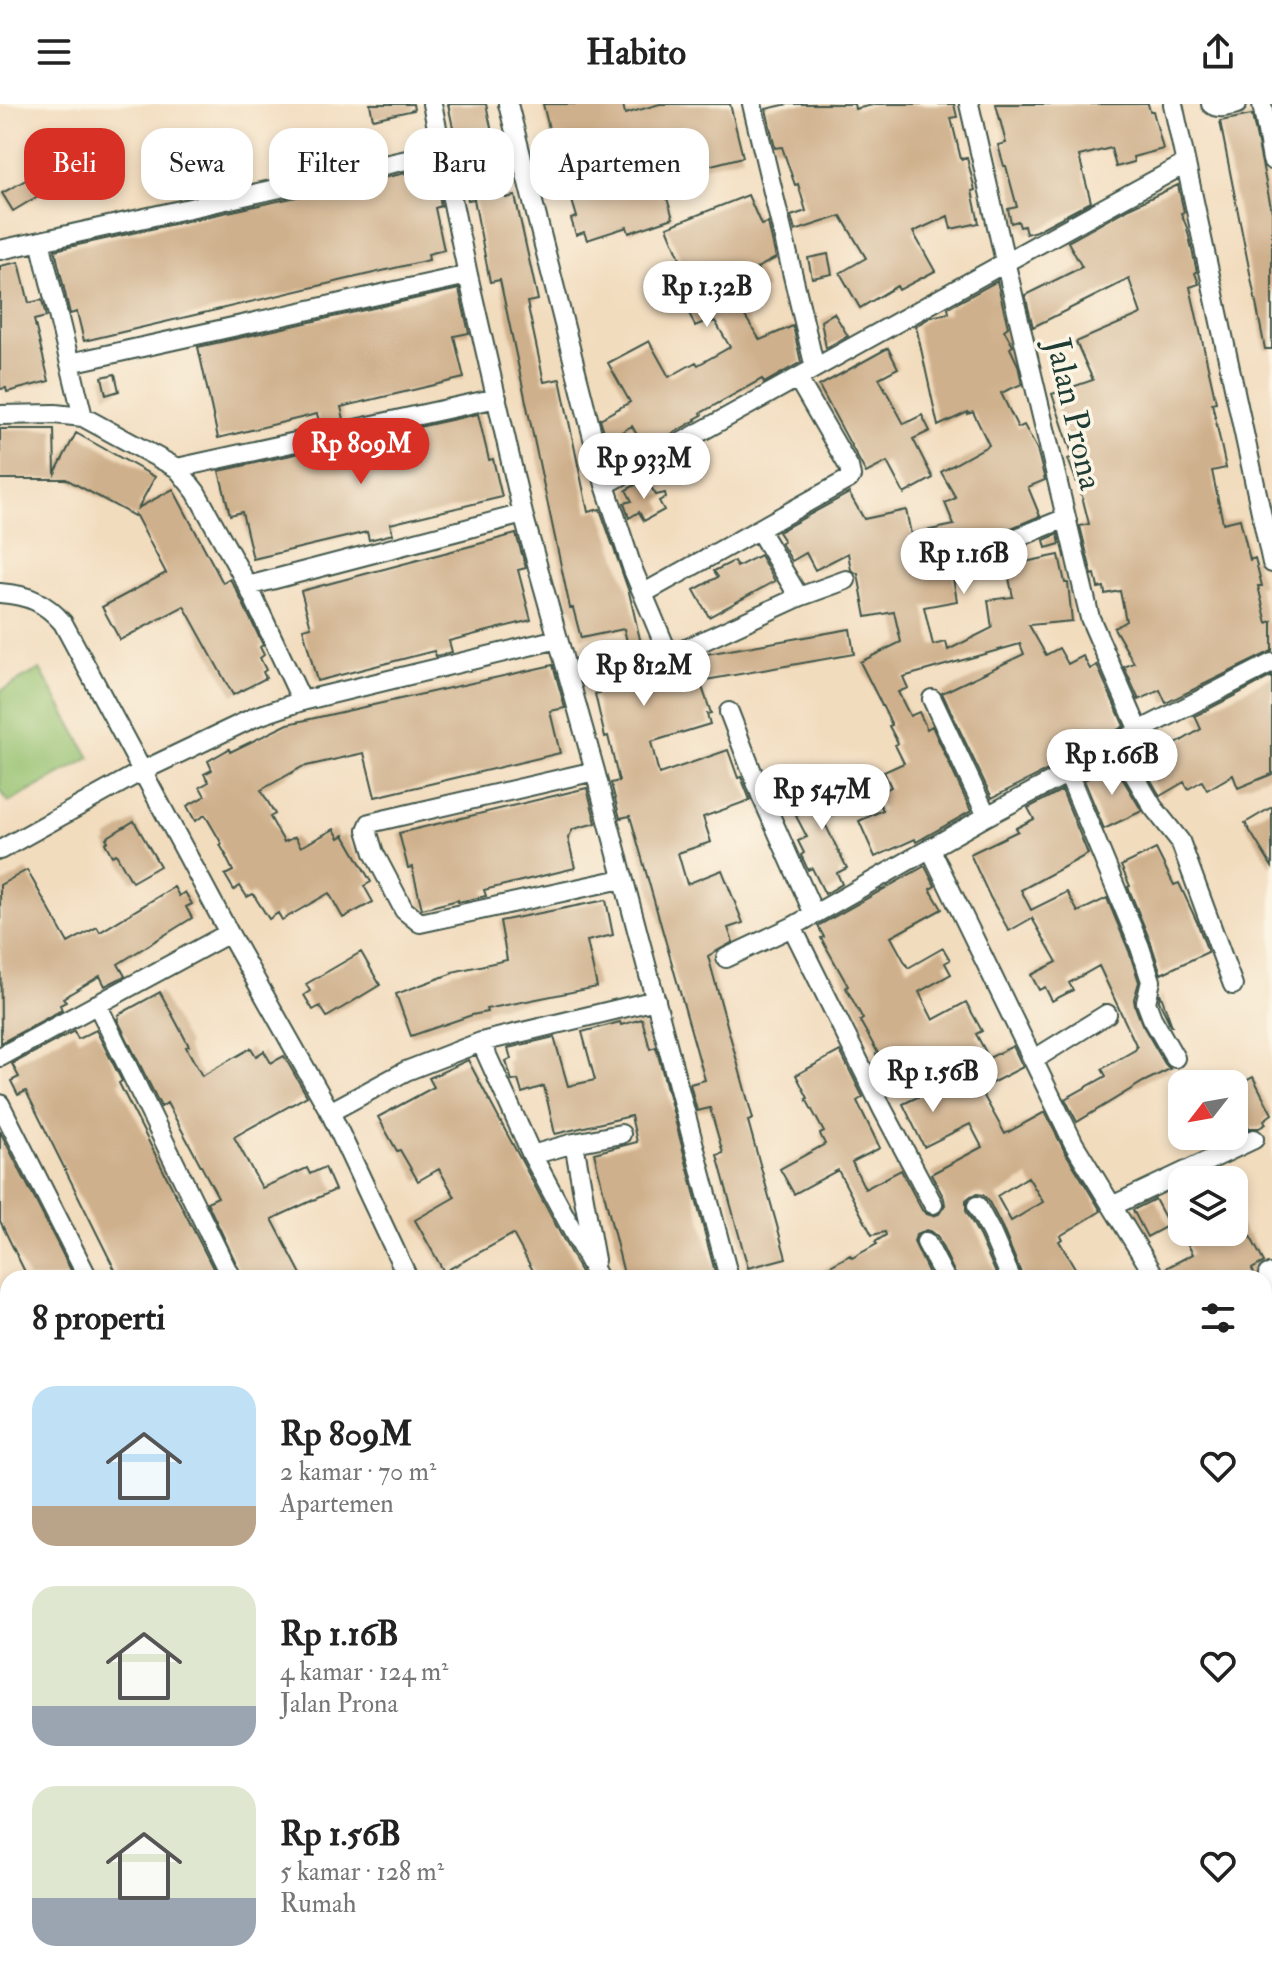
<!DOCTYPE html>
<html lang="id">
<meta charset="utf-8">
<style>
body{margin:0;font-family:"IM FELL Double Pica",serif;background:#f2f2f2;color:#222;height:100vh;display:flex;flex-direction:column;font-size:30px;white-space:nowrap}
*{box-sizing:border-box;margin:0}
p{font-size:26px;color:#767676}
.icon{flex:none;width:44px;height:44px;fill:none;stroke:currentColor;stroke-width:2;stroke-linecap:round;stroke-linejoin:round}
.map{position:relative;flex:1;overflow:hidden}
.details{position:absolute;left:0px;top:1166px;width:1272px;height:712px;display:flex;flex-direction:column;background:#fff;border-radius:24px 24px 0 0;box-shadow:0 4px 12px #0003}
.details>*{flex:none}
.top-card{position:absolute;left:24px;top:24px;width:800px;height:72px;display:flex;gap:16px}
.needle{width:52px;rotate:239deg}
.controls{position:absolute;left:1168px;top:966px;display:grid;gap:16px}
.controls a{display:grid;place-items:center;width:80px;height:80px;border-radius:16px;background:#fff;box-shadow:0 4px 12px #0003;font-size:40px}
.price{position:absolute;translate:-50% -68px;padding:0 18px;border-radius:28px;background:#fff;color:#222;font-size:26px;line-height:52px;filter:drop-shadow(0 2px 4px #0008)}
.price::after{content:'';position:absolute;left:50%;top:48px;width:24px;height:18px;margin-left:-12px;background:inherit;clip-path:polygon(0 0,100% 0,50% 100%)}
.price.on{background:#d93025;color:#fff}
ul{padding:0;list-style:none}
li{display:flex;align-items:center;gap:24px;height:200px;padding:0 32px}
li span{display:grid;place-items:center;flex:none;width:224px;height:160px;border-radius:24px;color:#555}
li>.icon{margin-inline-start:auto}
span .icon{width:96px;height:96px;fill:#fffc;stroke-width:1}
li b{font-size:34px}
h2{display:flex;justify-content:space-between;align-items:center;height:96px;padding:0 32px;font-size:34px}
.tag{padding:0 28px;border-radius:24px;background:#fff;box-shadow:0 4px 12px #0003;font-size:28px;line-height:72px}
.tag.on{background:#d93025;color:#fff}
header{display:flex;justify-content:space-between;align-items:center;height:104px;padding:0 32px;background:#fff;font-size:36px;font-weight:700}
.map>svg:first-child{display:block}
.green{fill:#95c16f;stroke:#5a7f52;stroke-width:2}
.building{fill:#cfb08c;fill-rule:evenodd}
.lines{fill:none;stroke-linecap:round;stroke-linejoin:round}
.minor-casing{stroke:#3f5549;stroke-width:22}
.minor{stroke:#fff;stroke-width:18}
.labels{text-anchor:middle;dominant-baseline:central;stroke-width:7;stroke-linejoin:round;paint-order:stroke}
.street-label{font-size:34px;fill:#1f3d34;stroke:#fcf5e5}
</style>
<header><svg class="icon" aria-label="menu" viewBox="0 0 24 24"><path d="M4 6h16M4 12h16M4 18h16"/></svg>Habito<svg class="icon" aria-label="share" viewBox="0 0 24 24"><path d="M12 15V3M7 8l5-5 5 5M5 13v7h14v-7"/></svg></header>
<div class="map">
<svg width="1272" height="1878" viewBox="0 0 1272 1878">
<rect width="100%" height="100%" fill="#fcf5e5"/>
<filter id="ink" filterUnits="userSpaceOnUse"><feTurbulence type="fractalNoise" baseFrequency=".0125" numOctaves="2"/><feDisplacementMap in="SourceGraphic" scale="16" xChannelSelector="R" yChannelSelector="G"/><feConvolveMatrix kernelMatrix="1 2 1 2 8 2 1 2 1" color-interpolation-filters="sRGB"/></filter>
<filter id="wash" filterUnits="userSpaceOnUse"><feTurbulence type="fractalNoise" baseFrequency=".006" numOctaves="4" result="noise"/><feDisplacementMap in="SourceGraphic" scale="32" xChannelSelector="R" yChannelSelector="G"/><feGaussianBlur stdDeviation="1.8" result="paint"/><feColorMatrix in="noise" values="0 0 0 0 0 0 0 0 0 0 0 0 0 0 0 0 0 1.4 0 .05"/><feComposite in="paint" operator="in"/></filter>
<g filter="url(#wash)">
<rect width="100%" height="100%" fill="#f2dcbe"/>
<path class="green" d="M40 565 90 654 8 699 0 685V587Z"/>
<g id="blocks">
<path class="building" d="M370 0H413L414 6 373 15Z
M448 0H486L506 94 515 92 538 196 527 198 544 278 560 275 588 408 600 405 629 488 646 561 662 558 670 561 681 560 701 551 850 525 854 550 700 577 711 609 707 610 710 620 651 638 659 670 728 646 738 674 741 673 750 696 703 713 711 738 678 749 687 780 722 766 743 819 728 824 733 838 708 852 753 1015 748 1017 786 1154 748 1164 717 1051 723 1049 710 1004 697 1007 690 980 705 976 632 719 630 712 620 714 611 679 619 677 608 632 605 633 595 590 637 580 624 525 581 534 573 504H570L500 176 490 178 474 95 468 96Z
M543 0H623L625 10 660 0H730L743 53 676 70 667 36 636 44 648 83 662 78 673 114 629 129 627 123 587 136 584 128 576 131 571 115 577 113 570 90 578 87 566 47 555 50Z
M788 0H854L855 5 877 0H954L957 13 951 14 961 55 967 54 975 86 972 87 979 119 951 125 948 112 913 128 935 167 899 186 897 182 860 204 840 169 866 154 841 112 795 127 791 112 806 107 798 80 795 81 782 43 775 44 766 5Z
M996 0H1148L1150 7H1153L1163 45 1133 53 1134 58 1116 63 1111 44 1079 52 1091 98 1036 127 1026 130 1024 122 1020 123 1018 117 1011 119 1008 105 1017 103 1006 62H1004L998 41 1006 39Z
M1252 11 1272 108V245H1265L1220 17Z
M433 63 441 102 435 104 444 146 428 150 429 156 84 237 77 208 70 210 55 146Z
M33 72 43 89 13 107 2 89Z
M1178 81 1184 108 1181 109 1187 124 1197 168 1195 169 1199 180 1190 183 1216 298 1212 299 1226 364 1212 367 1223 419 1240 415 1250 456 1255 454 1262 482H1258L1267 519 1272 517V547L1166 599 1160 586 1139 596 1124 563 1134 559 1114 524 1126 517 1120 487 1105 490 1104 483 1098 484 1095 470 1092 471 1080 422 1089 420 1082 392 1068 355 1073 353 1052 290 1093 276 1076 238 1141 210 1129 175 1033 223 1025 191 1082 163 1068 138 1131 103Z
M748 91 761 121 768 119 776 154 757 164 767 185 759 188 762 196 741 206 760 236 793 222 801 258 764 279 762 275 701 309 702 311 695 315 696 316 645 345 632 322 607 336 600 315 630 298 608 259 649 237 669 273 696 258 698 261 730 243 715 217 710 219 709 216 695 222 689 209 703 203 698 192 710 187 698 161 685 166 667 123Z
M828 150 832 170 812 174 808 154Z
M19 158 29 199 42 196 46 213 34 216 49 277 7 288 6 284 0 285V162Z
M997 177 1008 223 1004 226 1013 242 1010 244 1018 261 1022 280 1001 289 1018 324 1024 321 1037 345 1045 376 1028 383 1040 412 949 450 957 497 924 503 933 541 946 538 948 546 992 524 988 496 1013 493 1006 460 988 467 985 460 1016 447 1020 459 1059 451 1065 479H1068L1072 517 1029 521 1046 551 1059 544 1068 560 1083 552 1090 565 1097 561 1124 622 1091 641 1085 630 1061 642 1064 647 1054 653 1058 661 992 694 942 589 1024 550 1020 540 903 573 908 584 898 588 910 612 919 608 927 625 932 622 971 707 916 738 915 735 875 753 859 717 883 706 875 691 891 683 884 668 904 659 895 641 898 639 889 622 892 621 860 558 901 538 894 508 866 513 858 470 851 466 848 449 815 466 806 449 792 457 781 439 784 437 778 428 849 389 864 415 906 406 911 430 954 421 945 399 956 394 941 368 989 341 973 308 968 310V308L938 322 916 222 931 213 949 209 948 204Z
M459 185 469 229 454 232 464 274 341 303 344 315 320 320 317 310 218 334 198 243Z
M834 209 848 232 826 244 821 217Z
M888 244 898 264 879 274 904 320 922 311 930 327 913 335 933 374 904 390 887 358 866 369 819 282Z
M115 270 119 287 106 291 102 273Z
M478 310 489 356 493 355 502 393 390 420 393 430 369 436 367 428 253 455 242 408 230 411 219 367Z
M0 325H54L55 369 76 329 155 373 138 404 173 385 223 479 230 475 237 487 263 541 260 543 264 551 260 554 266 566 263 568 266 574 233 591 184 502 120 536 102 503 166 469 135 410 134 412 66 375H0Z
M646 375 656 391 665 389 666 393 659 397 664 406 644 417 639 408 629 414 624 399 632 397 626 386Z
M516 430 526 464 518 466 531 516 449 537 452 548 436 552 434 547 317 577 303 525 311 523 301 487Z
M1058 430 1060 440 1046 444 1044 436Z
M760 451 775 477 709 513 694 486 718 473 714 467 734 457 737 463Z
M553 561 565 604 550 607 560 649 375 693 364 649 302 663 261 686 275 710 270 713 284 738 295 733 301 743 334 725 339 734 344 731 371 778 364 782 373 798 343 814 329 789 282 816 278 809 269 815 253 790 247 793 240 782 234 786 225 771 233 767 225 751H226L220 741 222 740 205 711 195 717 187 702 205 692 200 683 209 678 204 670 212 666 208 657 229 645 230 648 288 620Z
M1272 572V670L1238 684 1233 671 1207 686 1202 677 1188 685 1184 678 1160 692 1133 645 1156 632 1164 647 1201 625 1195 612Z
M1112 657 1142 707 1104 725 1084 676 1108 665 1106 660Z
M839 665 848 683 826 694 834 710 823 716 847 764 837 769 842 780 825 790 812 764 808 766 801 751 804 749 798 737 807 733 796 712 812 704 802 684Z
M587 684 596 719 573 725 568 734 575 764 484 786 486 792 458 798V796L422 805 412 763 408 764 399 729Z
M1062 686 1088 750 1021 786 1031 806 1067 788 1078 808 1107 794 1129 847 1139 878 1134 895 1135 902 1142 920 1165 960 1170 965 1143 978 1077 1018 1065 995 1106 972 1102 965 1135 946 1137 943 1099 862 1069 879 1073 886 1052 897 1045 883 1039 886 1031 871 1057 858 1032 814 1009 827 990 793 970 750 1018 727 1016 724 1034 715 1028 704Z
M1272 703V763L1245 719Z
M134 717 160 762 132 778 116 750 112 752 105 739 108 737 106 734Z
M1156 745 1174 781 1179 779 1197 818 1208 848 1161 870 1151 839 1128 783 1130 782 1121 762Z
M925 762 935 782 930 785 942 805 891 833 908 864 943 844 950 856 945 859 951 870 919 888 933 916 966 898 982 927 976 930 989 954 1013 942 1023 963 980 985 1005 1030 1045 1008 1064 1046 1101 1107 1060 1132 1062 1135 1059 1137 1081 1174H1023L1002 1123 988 1096 983 1091 977 1090 971 1092 966 1096V1107L980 1133 998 1174H957L937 1132 932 1128 926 1126 916 1131 914 1138 931 1174H809L850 1151 852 1154 877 1140 875 1138 886 1131 885 1128 872 1131 838 1066 794 1090 780 1065 825 1040 820 1030 824 1028 806 995 808 994 796 971 840 947 863 993 857 997 880 1044 852 1058 865 1085 901 1066 922 1106 927 1110 933 1112 939 1110 945 1101 944 1094 931 1070 982 1043 970 1020 924 1043 903 1000 924 990 911 964 896 972 890 959 882 962 876 950 878 949 860 917 863 915 846 884 848 882 821 834 824 833 818 822ZM1028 1073 1043 1098 1011 1117 997 1092Z
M27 766 68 839 97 823 100 828 174 783 179 792 185 788 192 800 186 803 192 814 118 860 125 872 105 882 100 872 63 894 66 898 60 901 62 906 1 939 0 781Z
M606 796 613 831 587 837 597 883 486 905 487 908 472 911 411 932 396 890 453 869 452 868 507 856 500 817Z
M361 848 380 881 327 913 320 902 313 906 304 891 310 887 306 880Z
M160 888 189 942 186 943 202 972 251 944 256 952 264 947 271 959 284 952 307 992 234 1033 262 1084 307 1064 310 1070 325 1063 335 1086 272 1115 303 1174H243L207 1098 218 1093 167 999 161 1003 117 915 119 914 118 911Z
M1160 889 1172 922H1171L1159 897Z
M642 915 650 945 656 943 715 1168 690 1174H625L594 1049 637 1038 631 1012 555 1030 544 982 522 989 518 976 512 977 506 957 511 955 508 944 554 933 568 982 595 976 582 928 620 918 621 921Z
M96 926 122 977 119 979 218 1174H119L26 987 18 991 11 977 19 973 12 960 74 927 78 935Z
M468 956 497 1011 584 1174H537L513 1130 444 1168 415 1116 455 1093 439 1065 418 1077 400 1046 397 1047 378 1013 434 983 429 974Z
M1253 973 1272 1010 1264 1016 1266 1020 1259 1024H1249L1234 995V983Z
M0 1027 75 1174H28L0 1117Z
M1155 1095 1169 1121 1147 1133 1133 1106Z
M1234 1111 1247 1131 1249 1130 1264 1158 1252 1165 1256 1174H1168L1164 1165 1193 1150 1181 1128H1234Z"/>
</g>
</g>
<g filter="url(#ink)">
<use href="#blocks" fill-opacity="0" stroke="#3f5549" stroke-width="2"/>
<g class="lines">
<g class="minor-casing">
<path id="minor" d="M432 0 468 171 523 410 595 667 729 1174
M508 0 605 381 633 466 667 547 673 549 679 548 799 493 846 476
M752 0 815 264
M969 0 1005 157 1090 514 1139 627
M1173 0 1272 459
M1211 0C1218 6 1228 2 1237 0
M1262 0 1272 56
M40 137 83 313
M0 146 443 48
M70 259 468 171
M0 311 55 310 83 313 177 364 196 388 248 482 302 597
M177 364 497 294
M605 381C798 274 991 165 1185 60
M759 426 799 493
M972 452 1066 414
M248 482 523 410
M0 489C28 491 45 498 63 519L229 829 330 1008 408 1174
M644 489 849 375 851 372 849 363 798 275
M932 595 987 712
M729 608 761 691 814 810
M1116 640 1153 703 1180 737 1233 881
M595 667 370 719 367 726 374 749 404 806 420 819 622 775
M1068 669 1140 843 1151 877 1146 898 1152 914 1175 954
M930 744 1074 1040 1156 1174
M0 746 144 666 255 613 302 597 558 535
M792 823 883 1006 933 1100
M726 854 792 823 987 712 1068 669 1139 627 1272 559
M97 900 231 1174
M481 938 532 1051 598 1174
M0 953 229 829
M1033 956 1107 910
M0 1000 88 1174
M330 1008 406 967 481 938 656 896
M574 1039 595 1156
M532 1051 574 1039 621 1030
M977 1102 991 1128 1011 1174
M1112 1102 1254 1035
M926 1138 945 1174
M1264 1207 1268 1201V1170
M0 1295 8 1311
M1264 1324 1271 1340 1264 1350
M1264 1395 1272 1410
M1264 1455 1272 1449
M0 1586 6 1598
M1264 1741 1272 1755
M0 1831 8 1845
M22 1870 26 1878
M169 1870 174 1878
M353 1870 356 1878
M564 1870 567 1878
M815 1870 820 1878
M286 1878 303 1870"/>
</g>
<use href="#minor" class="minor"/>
</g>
</g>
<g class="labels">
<g class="street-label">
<text transform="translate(1074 310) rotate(77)">Jalan Prona</text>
</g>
</g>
</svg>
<div class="controls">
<a><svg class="needle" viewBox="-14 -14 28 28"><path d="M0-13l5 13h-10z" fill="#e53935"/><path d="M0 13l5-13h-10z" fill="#767676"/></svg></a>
<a><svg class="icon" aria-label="layers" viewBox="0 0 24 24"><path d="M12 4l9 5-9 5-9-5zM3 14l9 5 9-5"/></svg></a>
</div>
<b class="price" style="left:707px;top:225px">Rp 1.32B</b>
<b class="price on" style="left:361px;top:382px">Rp 809M</b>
<b class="price" style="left:644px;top:397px">Rp 933M</b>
<b class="price" style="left:964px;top:492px">Rp 1.16B</b>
<b class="price" style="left:644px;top:604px">Rp 812M</b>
<b class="price" style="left:1112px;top:693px">Rp 1.66B</b>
<b class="price" style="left:822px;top:728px">Rp 547M</b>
<b class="price" style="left:933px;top:1010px">Rp 1.56B</b>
<div class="top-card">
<a class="tag on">Beli</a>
<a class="tag">Sewa</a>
<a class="tag">Filter</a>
<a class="tag">Baru</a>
<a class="tag">Apartemen</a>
</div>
<section class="details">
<h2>8 properti<svg class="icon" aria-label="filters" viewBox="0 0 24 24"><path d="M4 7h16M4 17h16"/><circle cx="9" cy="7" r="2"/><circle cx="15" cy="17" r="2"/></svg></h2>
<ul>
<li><span style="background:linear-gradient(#bfe0f5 75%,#b9a48a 0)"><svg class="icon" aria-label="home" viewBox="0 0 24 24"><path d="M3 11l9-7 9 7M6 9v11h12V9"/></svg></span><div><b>Rp 809M</b><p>2 kamar · 70 m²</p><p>Apartemen</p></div><svg class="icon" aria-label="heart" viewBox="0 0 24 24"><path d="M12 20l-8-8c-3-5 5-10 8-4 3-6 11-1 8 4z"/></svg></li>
<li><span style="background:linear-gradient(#dfe7d0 75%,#9aa5b1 0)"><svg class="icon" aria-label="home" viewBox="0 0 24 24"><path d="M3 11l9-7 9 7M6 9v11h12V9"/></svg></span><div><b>Rp 1.16B</b><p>4 kamar · 124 m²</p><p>Jalan Prona</p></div><svg class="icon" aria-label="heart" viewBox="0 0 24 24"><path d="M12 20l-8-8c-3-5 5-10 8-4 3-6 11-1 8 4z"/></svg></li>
<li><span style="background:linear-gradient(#dfe7d0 70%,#9aa5b1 0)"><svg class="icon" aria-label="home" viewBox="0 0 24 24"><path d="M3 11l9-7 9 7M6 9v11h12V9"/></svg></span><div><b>Rp 1.56B</b><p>5 kamar · 128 m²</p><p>Rumah</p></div><svg class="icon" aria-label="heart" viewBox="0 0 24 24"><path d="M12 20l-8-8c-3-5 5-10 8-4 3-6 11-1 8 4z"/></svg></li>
</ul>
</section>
</div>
